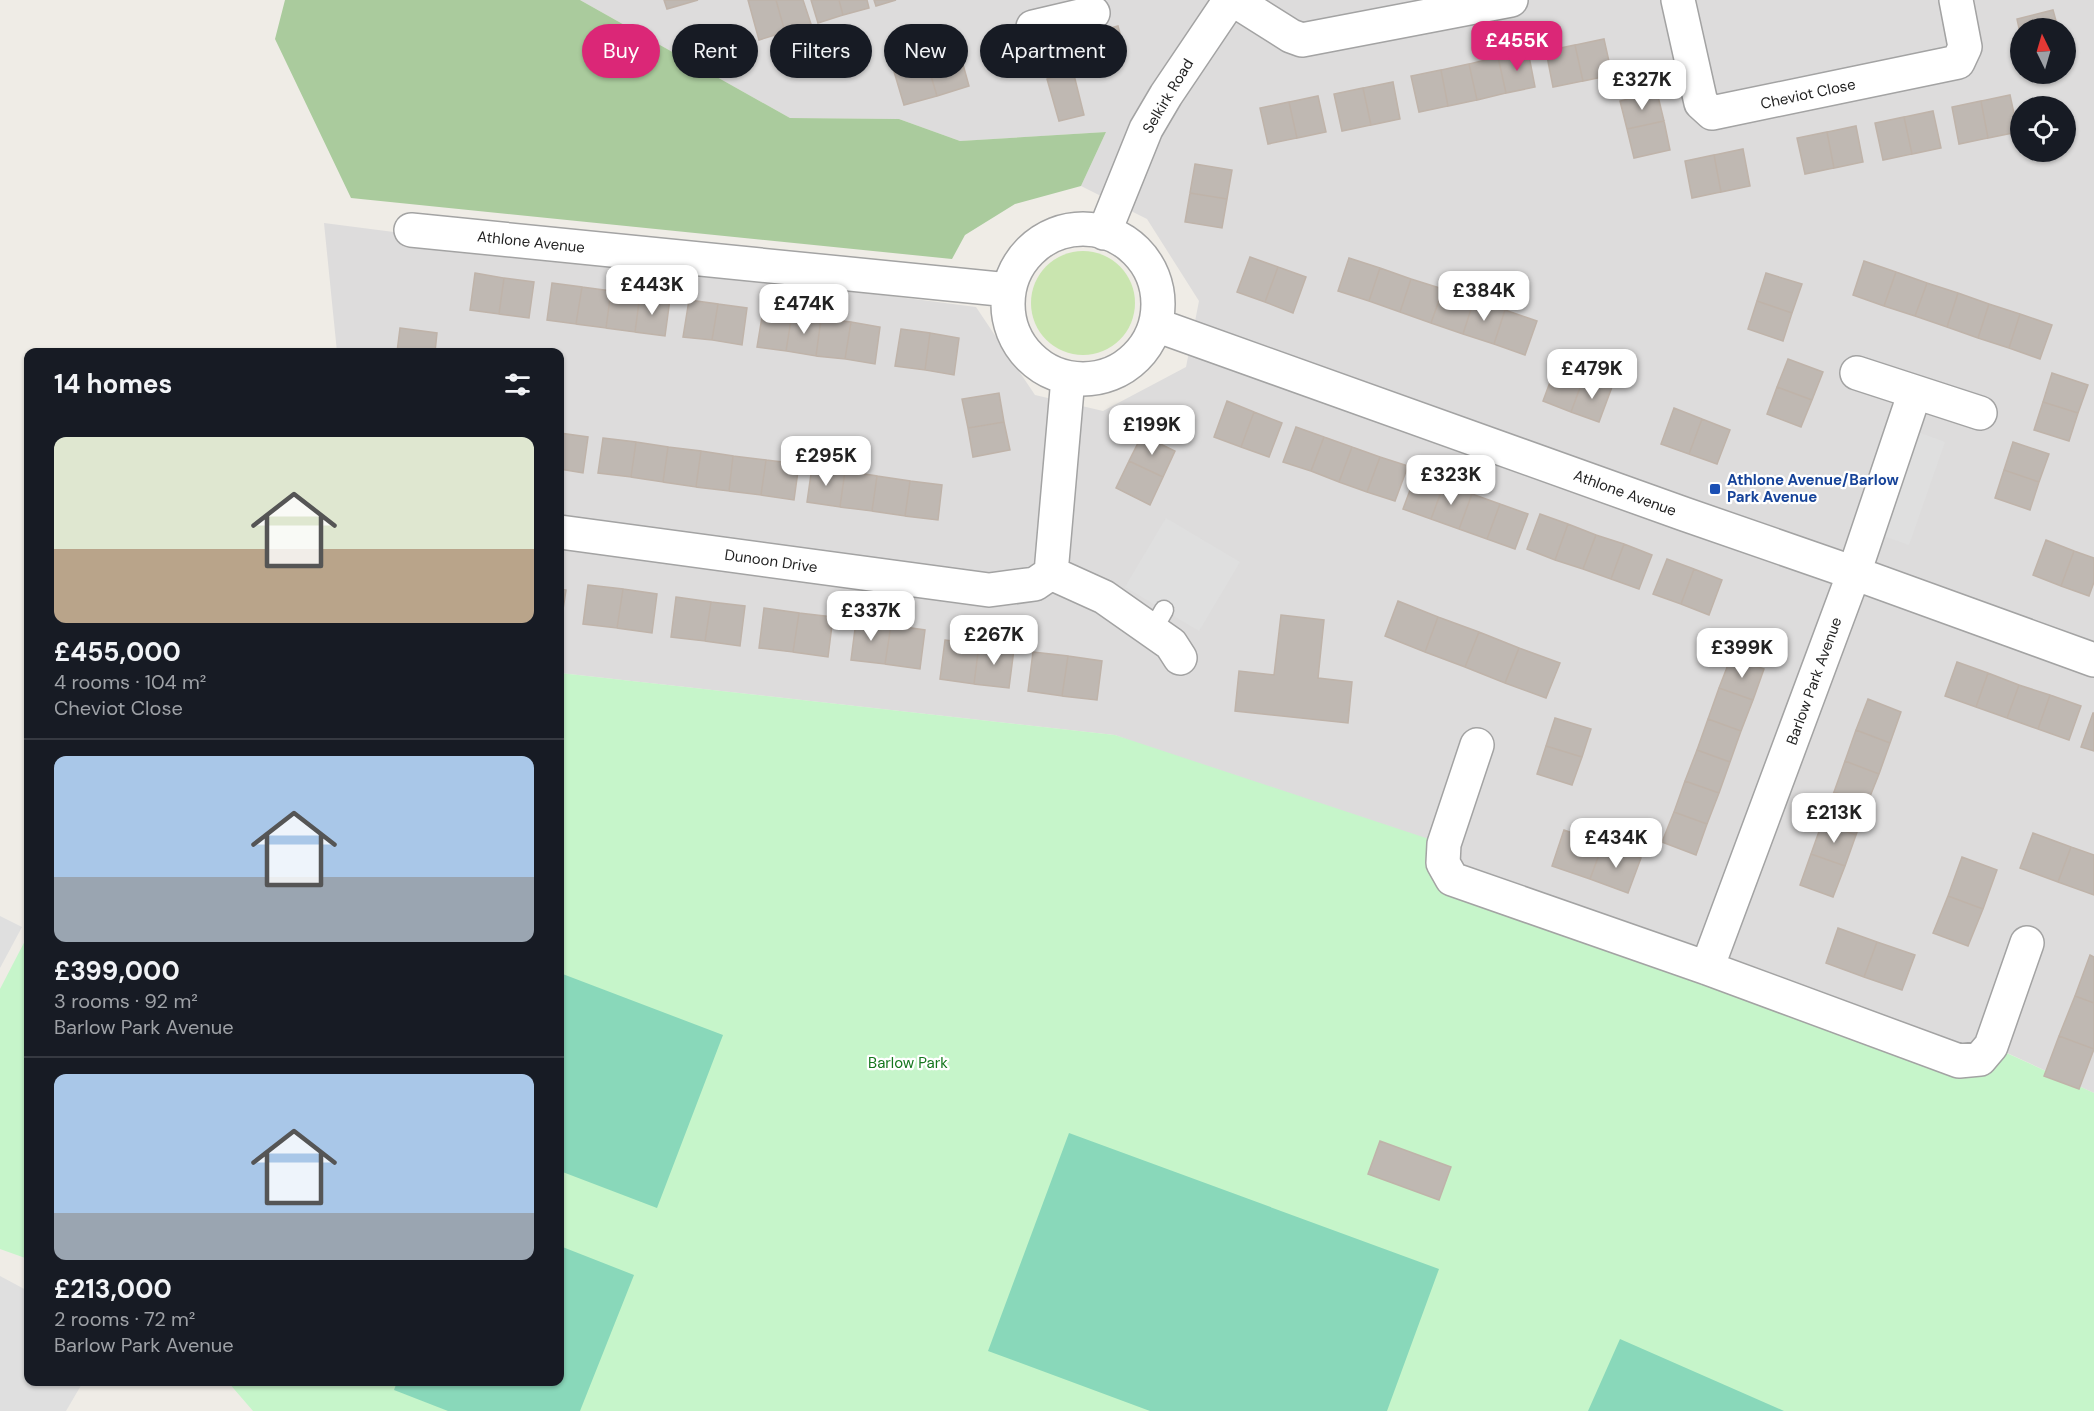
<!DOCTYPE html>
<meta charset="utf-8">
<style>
body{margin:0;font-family:"DM Sans",sans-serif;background:#20242c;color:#f1f3f6;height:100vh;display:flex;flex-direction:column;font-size:22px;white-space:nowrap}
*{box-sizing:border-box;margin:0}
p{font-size:20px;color:#9ea1a6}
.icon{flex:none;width:33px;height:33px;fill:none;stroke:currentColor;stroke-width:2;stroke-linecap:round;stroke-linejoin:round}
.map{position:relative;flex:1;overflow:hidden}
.details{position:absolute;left:24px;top:348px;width:540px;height:1038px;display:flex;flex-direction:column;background:#171b24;border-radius:12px;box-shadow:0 2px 4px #0004}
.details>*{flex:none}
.banner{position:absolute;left:582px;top:24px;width:570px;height:54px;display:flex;gap:12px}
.needle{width:39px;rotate:355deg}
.controls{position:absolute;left:2010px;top:18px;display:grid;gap:12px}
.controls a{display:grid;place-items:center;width:66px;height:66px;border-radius:50%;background:#171b24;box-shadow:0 2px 4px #0004;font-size:30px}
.price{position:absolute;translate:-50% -51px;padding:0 14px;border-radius:12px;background:#fff;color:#222;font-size:20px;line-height:39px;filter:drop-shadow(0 2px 3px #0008)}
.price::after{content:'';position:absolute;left:50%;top:36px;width:18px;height:14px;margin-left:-9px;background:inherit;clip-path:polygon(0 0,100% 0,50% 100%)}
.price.on{background:#db2777;color:#fff}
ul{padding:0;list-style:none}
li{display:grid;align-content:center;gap:12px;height:318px;padding:0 30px}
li+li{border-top:2px solid #363941}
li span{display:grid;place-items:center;height:186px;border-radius:12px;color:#555}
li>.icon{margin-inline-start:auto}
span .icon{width:108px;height:108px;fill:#fffc;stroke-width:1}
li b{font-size:26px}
h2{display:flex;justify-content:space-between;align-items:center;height:72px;padding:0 30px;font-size:26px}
.tag{padding:0 21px;border-radius:27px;background:#171b24;box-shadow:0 2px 4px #0004;font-size:21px;line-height:54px}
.tag.on{background:#db2777;color:#fff}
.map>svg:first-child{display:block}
.residential{fill:#dddcdc;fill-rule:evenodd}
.grass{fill:#c9e5af}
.forest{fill:#aacb9d}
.park{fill:#c6f5ca}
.pitch{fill:#89d8ba}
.parking{fill:#dfdfdf}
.building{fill:#bfb8b2;stroke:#bfb3a9;stroke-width:1.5}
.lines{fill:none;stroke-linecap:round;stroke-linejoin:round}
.service-casing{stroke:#a3a3a3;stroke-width:21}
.minor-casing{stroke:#a3a3a3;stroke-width:36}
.service{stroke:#fff;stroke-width:18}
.minor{stroke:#fff;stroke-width:33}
.transit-dot{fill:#1a4fb4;stroke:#fff;stroke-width:2}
.labels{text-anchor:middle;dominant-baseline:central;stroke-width:4.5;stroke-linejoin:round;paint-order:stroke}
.street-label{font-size:15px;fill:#1f1f1f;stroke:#fff}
.transit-label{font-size:15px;font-weight:bold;fill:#164399;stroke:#fff;text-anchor:start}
.park-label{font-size:15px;fill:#14761d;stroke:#fff}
</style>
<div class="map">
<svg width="2094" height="1411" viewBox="0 0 2094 1411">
<rect width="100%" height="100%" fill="#efece6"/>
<path class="residential" d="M580 0H2094V1093L1992 1046 1980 1059 1115 735 560 673V352H337L324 223 976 307 1035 395 1103 411 1186 367 1199 301 1147 219 1081 186 1106 132 960 141 899 119 790 118ZM2020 28H2066V74H2020ZM2020 106H2066V152H2020Z"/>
<path class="grass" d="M1031 303a52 52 0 1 1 104 0a52 52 0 1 1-104 0Z"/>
<path class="forest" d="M285 0H580L790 118 899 119 960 141 1106 132 1081 186 1015 204 965 235 952 259 351 198 275 39Z"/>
<path class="park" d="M560 673 1115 735 1444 844 1443 863 1959 1061 1991 1046 2094 1093V1411H253L228 1382H560Z
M28 935V1259L0 1249V989Z"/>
<path class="pitch" d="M560 973 723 1035 657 1208 560 1171Z
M1069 1133 1439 1269 1387 1411H1150L988 1351Z
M560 1246 634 1275 580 1411H448L394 1390 397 1382H560Z
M1620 1339 1784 1411H1588Z"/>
<path class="parking" d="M1915 431 1945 442 1909 545 1878 534Z
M1166 518 1240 562 1199 631 1125 587Z
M0 916 22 927 0 968Z
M0 1276 28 1291V1382H83L66 1411H0Z"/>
<path class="building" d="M664 0H698L667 9Z
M748 0H776L785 32 759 40Z
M776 0H803L811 24 785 32Z
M811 0H839L843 15 818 23Z
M839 0H867L869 8 843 15Z
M874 0H896L876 6Z
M2053 10 2058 28H2020V33L2017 19Z
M1118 26 1125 52 1082 63 1075 38Z
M956 39 969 86 937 96 923 49Z
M1604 39 1612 75 1583 81 1575 45Z
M1575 45 1583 81 1553 87 1546 51Z
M923 49 937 96 904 105 890 58Z
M1528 51 1535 87 1506 93 1498 57Z
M1498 57 1506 93 1477 100 1469 64Z
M1469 64 1477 100 1448 106 1441 70Z
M1441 70 1448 106 1419 112 1411 76Z
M1073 71 1084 115 1059 121 1047 79Z
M1393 82 1400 119 1371 125 1363 88Z
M1363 88 1371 125 1342 131 1334 94Z
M1657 92 1664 121 1627 129 1620 101Z
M2010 95 2018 132 1988 138 1981 101Z
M1318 96 1326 132 1297 138 1289 102Z
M1981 101 1988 138 1959 144 1952 107Z
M1289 102 1297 138 1268 144 1260 108Z
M1933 111 1941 148 1912 154 1904 117Z
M1904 117 1912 154 1883 160 1875 123Z
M1664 121 1670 150 1634 158 1627 129Z
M1856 126 1863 162 1834 168 1827 132Z
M1827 132 1834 168 1805 174 1797 138Z
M1743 149 1750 186 1721 192 1714 155Z
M1714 155 1721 192 1692 198 1685 161Z
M1195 164 1232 170 1227 199 1190 193Z
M1190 193 1227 199 1222 228 1185 222Z
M1250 257 1278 267 1265 302 1237 292Z
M1349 258 1380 268 1369 301 1338 291Z
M1864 261 1896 272 1884 306 1853 295Z
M1278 267 1306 277 1293 313 1265 302Z
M1380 268 1411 279 1400 312 1369 301Z
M1896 272 1927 283 1915 316 1884 306Z
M475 273 504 278 499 314 470 310Z
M1766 273 1802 284 1792 313 1757 301Z
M504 278 534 282 529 318 499 314Z
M1411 279 1443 289 1431 323 1400 312Z
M552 283 582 287 576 324 547 320Z
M1927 283 1958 293 1947 327 1915 316Z
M582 287 611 291 606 328 576 324Z
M1443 289 1474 300 1463 334 1431 323Z
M611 291 640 295 635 332 606 328Z
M1958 293 1989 304 1978 338 1947 327Z
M640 295 670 299 665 336 635 332Z
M689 300 718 304 712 340 683 337Z
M1474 300 1505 310 1494 344 1463 334Z
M1757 301 1792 313 1783 341 1748 329Z
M718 304 747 308 742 345 712 340Z
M1989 304 2020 314 2009 348 1978 338Z
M1505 310 1537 321 1525 355 1494 344Z
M763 311 792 314 786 351 757 347Z
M792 314 821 319 816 356 786 351Z
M2020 314 2052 325 2040 359 2009 348Z
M821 319 851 322 845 359 816 356Z
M851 322 880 327 875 364 845 359Z
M400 328 437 333 435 352H397Z
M901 329 930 333 925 370 895 366Z
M930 333 959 338 954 375 925 370Z
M1788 359 1823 372 1812 400 1777 387Z
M1556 366 1584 377 1571 412 1543 401Z
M2052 373 2088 385 2078 413 2043 402Z
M1584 377 1612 387 1599 422 1571 412Z
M1777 387 1812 400 1801 427 1767 414Z
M999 393 1004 422 968 428 962 399Z
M1227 401 1254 412 1241 447 1214 437Z
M2043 402 2078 413 2069 441 2034 430Z
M1674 408 1702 419 1689 454 1661 444Z
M1254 412 1282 423 1269 457 1241 447Z
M1702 419 1730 430 1717 464 1689 454Z
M1004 422 1010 450 973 457 968 428Z
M1296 427 1324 437 1311 471 1283 462Z
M560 433 588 437 583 473 560 469Z
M1142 435 1175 451 1163 477 1129 461Z
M1324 437 1352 447 1339 482 1311 471Z
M603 438 636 442 631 477 598 473Z
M636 442 668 447 663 482 631 477Z
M2013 442 2049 454 2039 482 2004 470Z
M668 447 701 451 696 487 663 482Z
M1352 447 1380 457 1367 492 1339 482Z
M701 451 733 456 729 491 696 487Z
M733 456 766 460 761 495 729 491Z
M1380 457 1408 466 1395 501 1367 492Z
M766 460 799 464 794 500 761 495Z
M1129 461 1163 477 1150 505 1116 488Z
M812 467 845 471 840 507 807 502Z
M2004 470 2039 482 2030 510 1995 498Z
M845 471 877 476 872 511 840 507Z
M1416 474 1444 484 1431 519 1403 509Z
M877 476 910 481 905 516 872 511Z
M910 481 942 485 938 520 905 516Z
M1444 484 1472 494 1459 529 1431 519Z
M1472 494 1500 504 1487 539 1459 529Z
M1500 504 1528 514 1515 549 1487 539Z
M1540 514 1568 524 1555 560 1527 549Z
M1568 524 1596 535 1583 569 1555 560Z
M1596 535 1624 544 1611 579 1583 569Z
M2046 540 2074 551 2061 586 2033 575Z
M1624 544 1652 555 1639 589 1611 579Z
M2074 551 2094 558V582L2089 596 2061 586Z
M1667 559 1694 569 1681 604 1653 594Z
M1694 569 1722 580 1709 615 1681 604Z
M588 585 623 589 617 628 583 624Z
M560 589 566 590 560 629Z
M623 589 657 594 652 633 617 628Z
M676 597 711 602 705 641 671 637Z
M1398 601 1438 617 1425 652 1385 636Z
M711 602 745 606 740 646 705 641Z
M764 608 799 613 793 652 759 648Z
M799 613 833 617 828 657 793 652Z
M1281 615 1324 620 1318 678 1352 682 1348 723 1235 711 1239 671 1274 675Z
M1438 617 1479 632 1465 667 1425 652Z
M856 621 891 625 885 664 851 660Z
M891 625 925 630 920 669 885 664Z
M1479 632 1519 648 1505 683 1465 667Z
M945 640 979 645 974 684 940 679Z
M979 645 1014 649 1009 688 974 684Z
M1519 648 1560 663 1546 698 1505 683Z
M1033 652 1068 656 1062 696 1028 691Z
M1068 656 1102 661 1097 700 1062 696Z
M1731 657 1764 669 1753 700 1719 688Z
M1957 662 1988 673 1976 707 1945 696Z
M1988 673 2019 685 2007 718 1976 707Z
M2019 685 2050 695 2038 729 2007 718Z
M1719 688 1753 700 1741 731 1708 719Z
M2050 695 2081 706 2069 740 2038 729Z
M1868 699 1901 712 1890 743 1856 730Z
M2093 713H2094V751L2081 747Z
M1555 718 1591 729 1582 757 1546 746Z
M1708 719 1741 731 1730 762 1697 750Z
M1856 730 1890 743 1879 774 1845 761Z
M1546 746 1582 757 1572 785 1537 774Z
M1697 750 1730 762 1719 793 1685 781Z
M1845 761 1879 774 1867 804 1834 792Z
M1685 781 1719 793 1707 824 1674 812Z
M1834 792 1867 804 1856 835 1822 823Z
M1674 812 1707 824 1696 855 1662 842Z
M1822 823 1856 835 1845 866 1811 854Z
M1564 830 1603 844 1590 879 1552 866Z
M2033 833 2071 847 2058 882 2020 868Z
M1603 844 1641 858 1628 893 1590 879Z
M2071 847 2094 855V895L2058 882Z
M1811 854 1845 866 1833 897 1800 885Z
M1962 857 1997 870 1983 909 1948 896Z
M1948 896 1983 909 1968 946 1933 933Z
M1838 928 1877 942 1864 977 1826 963Z
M1877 942 1915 955 1902 990 1864 977Z
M2090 955 2094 957V1003L2075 996Z
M2075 996 2094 1003V1049L2059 1036Z
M2059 1036 2094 1049 2079 1089 2044 1076Z
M1380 1141 1451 1167 1439 1200 1368 1174Z"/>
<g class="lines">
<g class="service-casing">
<path id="service" d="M1152 631 1164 610"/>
</g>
<g class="minor-casing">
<path id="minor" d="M1234 0 1291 36 1302 40 1511 0
M1678 0 1701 103 1712 113 1958 62 1965 47 1956 0
M1033 27 1093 13
M1008 304a75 75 0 1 1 150 0a75 75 0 1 1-150 0Z
M411 230 1009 290
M1104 233 1146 129 1166 95 1230 0
M1156 325 1684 514 1854 573 2094 660
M1857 373 1980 413
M560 532 989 590 1035 584 1051 573 1068 378
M1051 573 1104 597 1171 644 1180 658
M1477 745 1444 844 1443 863 1452 879 1707 968 1959 1061 1980 1059 1991 1046 2027 943
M1707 968 1854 573 1915 392"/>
</g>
<use href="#service" class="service"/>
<use href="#minor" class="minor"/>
</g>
<rect class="transit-dot" x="1709" y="483" width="12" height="12" rx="3"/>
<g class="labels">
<g class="street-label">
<text transform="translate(1808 94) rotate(-12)">Cheviot Close</text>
<text transform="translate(1168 96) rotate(-59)">Selkirk Road</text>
<text transform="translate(531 242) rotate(6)">Athlone Avenue</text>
<text transform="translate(1625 493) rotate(20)">Athlone Avenue</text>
<text transform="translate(771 561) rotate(8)">Dunoon Drive</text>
<text transform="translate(1814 681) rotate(-70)">Barlow Park Avenue</text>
</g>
<g class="transit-label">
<text x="1727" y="480">Athlone Avenue/Barlow<tspan x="1727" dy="17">Park Avenue</tspan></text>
</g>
<g class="park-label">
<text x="908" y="1063">Barlow Park</text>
</g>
</g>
</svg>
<div class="controls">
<a><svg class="needle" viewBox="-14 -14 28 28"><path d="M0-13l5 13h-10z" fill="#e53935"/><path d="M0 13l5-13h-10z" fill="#9ea1a6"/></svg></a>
<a><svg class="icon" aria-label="locate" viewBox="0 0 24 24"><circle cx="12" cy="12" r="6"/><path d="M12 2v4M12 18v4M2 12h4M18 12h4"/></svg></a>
</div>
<b class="price on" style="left:1517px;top:72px">£455K</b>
<b class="price" style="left:1642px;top:111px">£327K</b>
<b class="price" style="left:652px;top:316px">£443K</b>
<b class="price" style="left:1484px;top:322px">£384K</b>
<b class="price" style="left:804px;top:335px">£474K</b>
<b class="price" style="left:1592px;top:400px">£479K</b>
<b class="price" style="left:1152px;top:456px">£199K</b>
<b class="price" style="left:826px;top:487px">£295K</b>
<b class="price" style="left:1451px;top:506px">£323K</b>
<b class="price" style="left:871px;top:642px">£337K</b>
<b class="price" style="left:994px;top:666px">£267K</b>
<b class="price" style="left:1742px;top:679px">£399K</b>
<b class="price" style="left:1834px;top:844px">£213K</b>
<b class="price" style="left:1616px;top:869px">£434K</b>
<div class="banner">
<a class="tag on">Buy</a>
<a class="tag">Rent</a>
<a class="tag">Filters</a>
<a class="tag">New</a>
<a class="tag">Apartment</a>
</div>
<section class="details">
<h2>14 homes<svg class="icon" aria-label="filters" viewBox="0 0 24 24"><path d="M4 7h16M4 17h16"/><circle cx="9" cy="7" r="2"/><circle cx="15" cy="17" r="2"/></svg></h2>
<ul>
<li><span style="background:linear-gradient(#dfe7d0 60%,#b9a48a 0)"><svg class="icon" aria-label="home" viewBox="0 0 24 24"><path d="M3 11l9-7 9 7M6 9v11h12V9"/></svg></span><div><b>£455,000</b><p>4 rooms · 104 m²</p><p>Cheviot Close</p></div></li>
<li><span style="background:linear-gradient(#a9c7e8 65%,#9aa5b1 0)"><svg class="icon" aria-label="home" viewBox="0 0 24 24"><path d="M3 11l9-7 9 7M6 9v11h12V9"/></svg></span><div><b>£399,000</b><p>3 rooms · 92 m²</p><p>Barlow Park Avenue</p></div></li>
<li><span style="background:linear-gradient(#a9c7e8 75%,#9aa5b1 0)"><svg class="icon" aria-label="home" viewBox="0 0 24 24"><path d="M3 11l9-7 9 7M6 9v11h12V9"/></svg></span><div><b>£213,000</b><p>2 rooms · 72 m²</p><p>Barlow Park Avenue</p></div></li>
</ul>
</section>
</div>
